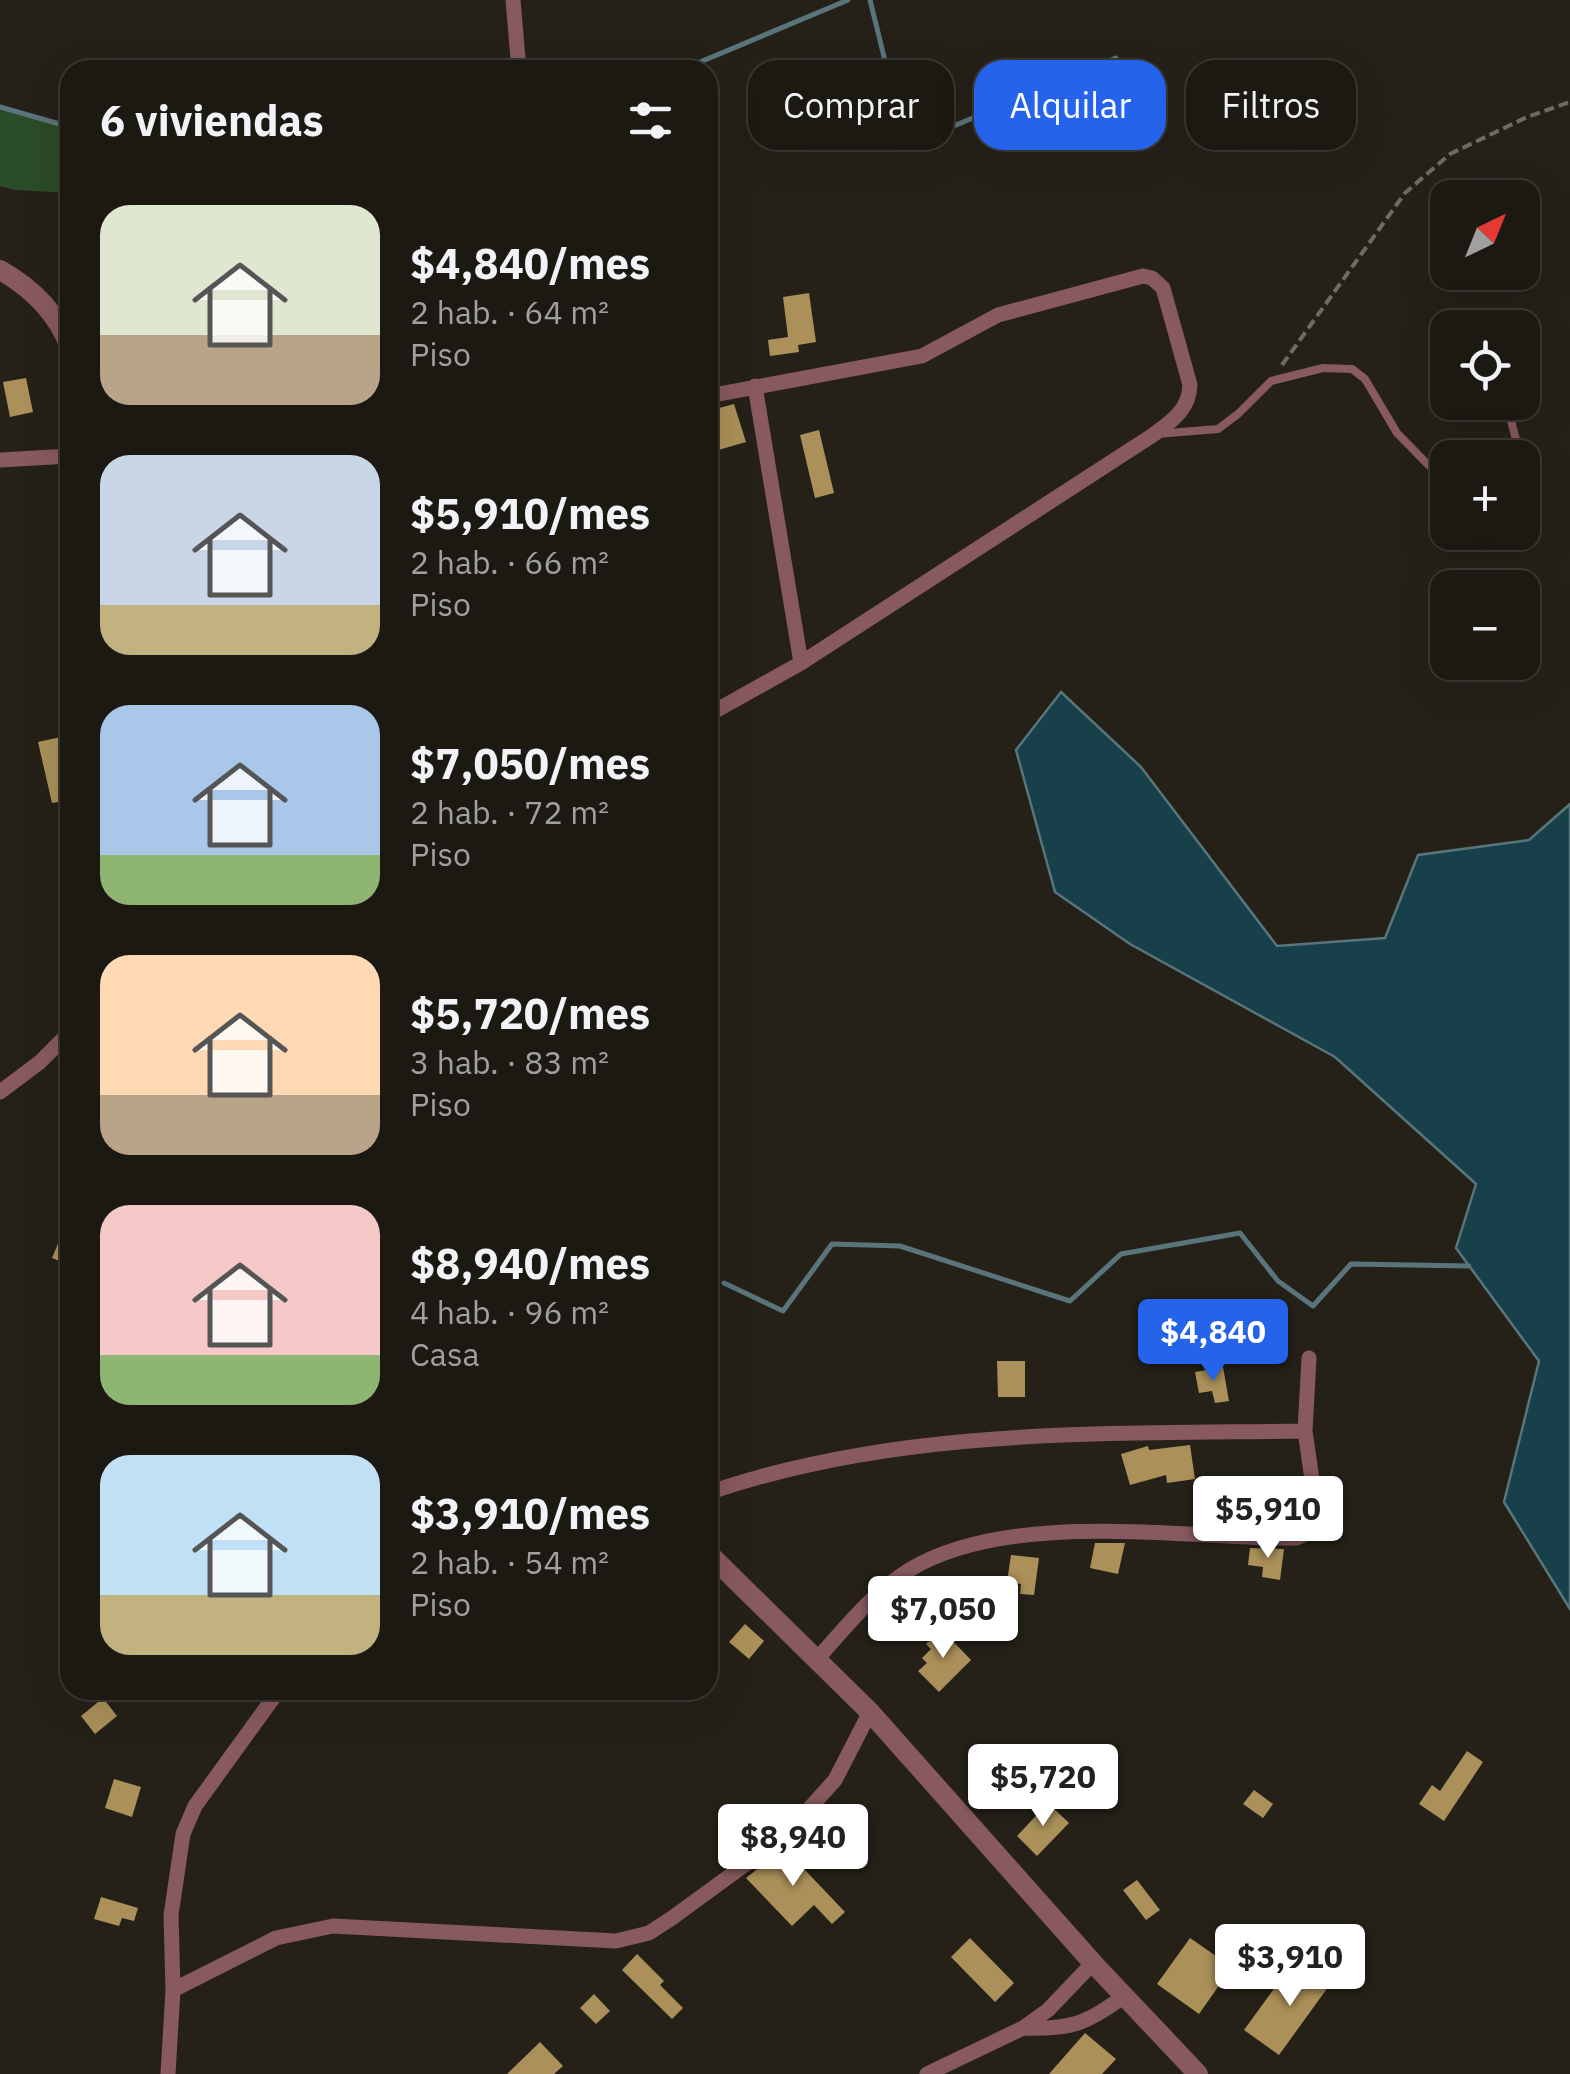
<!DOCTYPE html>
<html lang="es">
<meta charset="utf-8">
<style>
body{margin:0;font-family:"IBM Plex Sans",sans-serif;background:#292621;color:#f1f3f6;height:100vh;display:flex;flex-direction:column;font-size:38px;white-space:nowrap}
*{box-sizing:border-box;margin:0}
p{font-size:32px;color:#a0a0a0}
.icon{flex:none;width:55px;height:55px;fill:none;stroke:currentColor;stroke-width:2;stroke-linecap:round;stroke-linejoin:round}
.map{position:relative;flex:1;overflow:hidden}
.panel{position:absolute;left:60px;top:60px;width:658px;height:1640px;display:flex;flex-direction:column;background:#1c1913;border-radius:30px;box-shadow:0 10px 40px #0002,0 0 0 2px #3a3833}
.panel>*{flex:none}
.hud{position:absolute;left:748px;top:60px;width:672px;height:90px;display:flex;gap:20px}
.needle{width:65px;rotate:43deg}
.controls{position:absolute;left:1430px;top:180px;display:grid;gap:20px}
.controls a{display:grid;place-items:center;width:110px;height:110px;border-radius:20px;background:#1c1913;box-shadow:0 10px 40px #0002,0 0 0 2px #3a3833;font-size:50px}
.price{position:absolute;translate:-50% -85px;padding:0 22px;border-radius:10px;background:#fff;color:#222;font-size:32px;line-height:65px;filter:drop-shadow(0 2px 5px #0008)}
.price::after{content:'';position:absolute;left:50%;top:60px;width:30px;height:22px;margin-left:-15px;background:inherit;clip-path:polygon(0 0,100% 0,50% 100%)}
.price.active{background:#2563eb;color:#fff}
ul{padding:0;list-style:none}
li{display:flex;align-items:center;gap:30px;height:250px;padding:0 40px}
li span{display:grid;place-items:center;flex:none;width:280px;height:200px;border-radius:30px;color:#555}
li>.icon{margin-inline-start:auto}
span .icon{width:120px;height:120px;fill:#fffc;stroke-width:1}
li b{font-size:42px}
h2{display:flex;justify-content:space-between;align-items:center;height:120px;padding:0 40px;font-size:42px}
.pill{padding:0 35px;border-radius:30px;background:#1c1913;box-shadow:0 10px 40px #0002,0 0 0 2px #3a3833;font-size:35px;line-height:90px}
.pill.active{background:#2563eb;color:#fff}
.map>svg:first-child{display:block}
.green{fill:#2b4c28}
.water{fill:#17404a;stroke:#59757b;stroke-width:2.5}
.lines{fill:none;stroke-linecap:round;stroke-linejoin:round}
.stream{stroke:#59757b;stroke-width:5}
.building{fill:#ab9159}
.path{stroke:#6f6b64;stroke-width:4;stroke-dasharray:10 5;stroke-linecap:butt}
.service{stroke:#885960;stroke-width:8}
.minor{stroke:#885960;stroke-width:15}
.tertiary{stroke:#885960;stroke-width:20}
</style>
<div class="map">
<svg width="1570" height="2074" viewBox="0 0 1570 2074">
<rect width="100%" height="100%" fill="#252119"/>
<path class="green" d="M0 108 70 127V193L15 190 0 186Z"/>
<path class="water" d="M1061 692 1141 767 1277 946 1385 938 1418 855 1529 840 1570 804V1609L1504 1502 1539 1361 1456 1248 1476 1184 1335 1057 1130 944 1055 892 1016 750Z"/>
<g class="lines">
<path class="stream" d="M870 0 906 146 1116 58
M681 70 848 0
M0 107 70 127
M724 1283 783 1311 832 1244 900 1246 1070 1301 1121 1254 1240 1233 1278 1281 1313 1306 1351 1264 1469 1266"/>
</g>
<path class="building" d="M809 293 816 342 798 345 799 352 770 356 768 340 788 337 783 297Z
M26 378 33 412 10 417 3 382Z
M734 404 746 442 708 453V411Z
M819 430 834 493 815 498 800 435Z
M70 735V828L66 829 58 802 52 803 38 742Z
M70 1215V1265L52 1258Z
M997 1361H1025V1397H998Z
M1223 1367 1229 1401 1215 1403 1212 1391 1199 1393 1195 1372Z
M1190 1445 1195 1479 1167 1483 1166 1475 1130 1485 1121 1454 1148 1446 1149 1450Z
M1095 1543H1125L1118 1574 1090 1568Z
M1250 1548 1284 1549 1280 1580 1262 1577 1263 1567 1248 1565Z
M1011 1555 1039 1558 1034 1595 1020 1594 1021 1584 1007 1582Z
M745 1624 764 1641 749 1659 729 1642Z
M942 1630 971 1660 939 1692 918 1671 927 1663 922 1658 931 1649 926 1644Z
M103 1698 117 1716 95 1734 81 1716Z
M1467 1751 1483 1762 1444 1821 1419 1804 1432 1785 1440 1791Z
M114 1779 141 1787 132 1817 105 1808Z
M1254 1790 1273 1804 1263 1818 1243 1804Z
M1048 1803 1069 1823 1037 1856 1017 1836Z
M784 1848 845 1912 832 1924 814 1905 792 1926 746 1878Z
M1137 1880 1160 1910 1146 1920 1123 1890Z
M101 1897 138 1908 134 1921 122 1918 119 1926 94 1919Z
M970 1938 1014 1983 995 2002 951 1957Z
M1190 1938 1232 1967 1199 2014 1157 1984Z
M637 1954 664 1981 660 1985 683 2008 672 2019 622 1970Z
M1320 1958 1339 1972 1279 2055 1244 2030 1276 1986 1292 1997Z
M594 1994 610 2011 596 2024 580 2008Z
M1085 2033 1116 2059 1102 2074H1049Z
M540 2042 563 2066 554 2074H507Z"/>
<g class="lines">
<path class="path" d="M1282 365 1405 193 1450 154 1527 117 1570 102"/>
<path class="service" d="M1506 402 1521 458
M1157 434 1218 429 1238 414 1271 381 1323 368 1352 369 1365 379 1397 433 1448 485
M1522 462V474"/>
<path class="minor" d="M513 0 519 70
M755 386 801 663
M708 396 922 356 998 315 1143 276 1152 278 1163 288 1190 385C1189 410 1172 421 1153 435L801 663 708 715
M0 460 70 456
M0 1092 40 1062 70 1032
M708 1493C899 1427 1105 1434 1305 1431
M817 1659C846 1627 874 1591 911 1569 1004 1513 1167 1535 1273 1538H1296L1308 1533 1317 1514 1305 1431 1309 1358
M173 1990 276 1938 333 1926 616 1941 649 1933 672 1918 761 1853 800 1819 835 1780 870 1712
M1023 2028C1069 2030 1087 2024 1124 1996
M168 2074 173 1990 171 1915 183 1834 195 1806 279 1690
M927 2074 1023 2028 1048 2010 1093 1963"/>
<path class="tertiary" d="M0 270C32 288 57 313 70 347
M708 1553 870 1712 1093 1963 1198 2074"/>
</g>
</svg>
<div class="controls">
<a><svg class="needle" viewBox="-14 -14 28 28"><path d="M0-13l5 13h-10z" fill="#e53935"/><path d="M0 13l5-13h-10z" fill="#a0a0a0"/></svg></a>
<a><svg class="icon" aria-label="locate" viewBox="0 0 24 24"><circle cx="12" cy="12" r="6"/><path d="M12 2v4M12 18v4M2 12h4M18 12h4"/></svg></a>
<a>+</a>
<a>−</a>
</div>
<b class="price active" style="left:1213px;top:1384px">$4,840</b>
<b class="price" style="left:1268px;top:1561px">$5,910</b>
<b class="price" style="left:943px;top:1661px">$7,050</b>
<b class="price" style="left:1043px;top:1829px">$5,720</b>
<b class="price" style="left:793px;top:1889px">$8,940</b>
<b class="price" style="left:1290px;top:2009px">$3,910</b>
<div class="hud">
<a class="pill">Comprar</a>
<a class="pill active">Alquilar</a>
<a class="pill">Filtros</a>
</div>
<section class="panel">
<h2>6 viviendas<svg class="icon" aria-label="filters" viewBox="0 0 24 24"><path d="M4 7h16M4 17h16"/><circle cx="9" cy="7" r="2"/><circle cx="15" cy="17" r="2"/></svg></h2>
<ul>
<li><span style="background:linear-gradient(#dfe7d0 65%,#b9a48a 0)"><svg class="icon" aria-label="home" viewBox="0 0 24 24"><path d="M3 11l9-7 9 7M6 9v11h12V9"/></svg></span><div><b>$4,840/mes</b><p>2 hab. · 64 m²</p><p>Piso</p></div></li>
<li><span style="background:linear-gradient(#c9d6e8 75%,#c2b280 0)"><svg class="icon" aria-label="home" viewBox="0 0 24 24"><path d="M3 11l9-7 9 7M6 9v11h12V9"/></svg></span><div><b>$5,910/mes</b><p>2 hab. · 66 m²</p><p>Piso</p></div></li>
<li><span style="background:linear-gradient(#a9c7e8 75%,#8fb573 0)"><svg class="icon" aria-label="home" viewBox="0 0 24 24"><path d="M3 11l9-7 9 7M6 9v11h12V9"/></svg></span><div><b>$7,050/mes</b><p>2 hab. · 72 m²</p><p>Piso</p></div></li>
<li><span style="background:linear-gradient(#ffd9b3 70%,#b9a48a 0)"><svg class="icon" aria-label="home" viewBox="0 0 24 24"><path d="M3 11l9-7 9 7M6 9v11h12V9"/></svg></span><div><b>$5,720/mes</b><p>3 hab. · 83 m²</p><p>Piso</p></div></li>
<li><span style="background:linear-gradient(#f6c9c9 75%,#8fb573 0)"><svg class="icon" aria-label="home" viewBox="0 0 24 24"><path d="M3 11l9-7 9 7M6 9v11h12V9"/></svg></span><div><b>$8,940/mes</b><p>4 hab. · 96 m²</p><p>Casa</p></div></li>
<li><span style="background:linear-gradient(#bfe0f5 70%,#c2b280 0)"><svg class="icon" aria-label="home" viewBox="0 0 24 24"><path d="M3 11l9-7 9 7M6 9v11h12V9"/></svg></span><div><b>$3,910/mes</b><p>2 hab. · 54 m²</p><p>Piso</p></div></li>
</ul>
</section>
</div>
